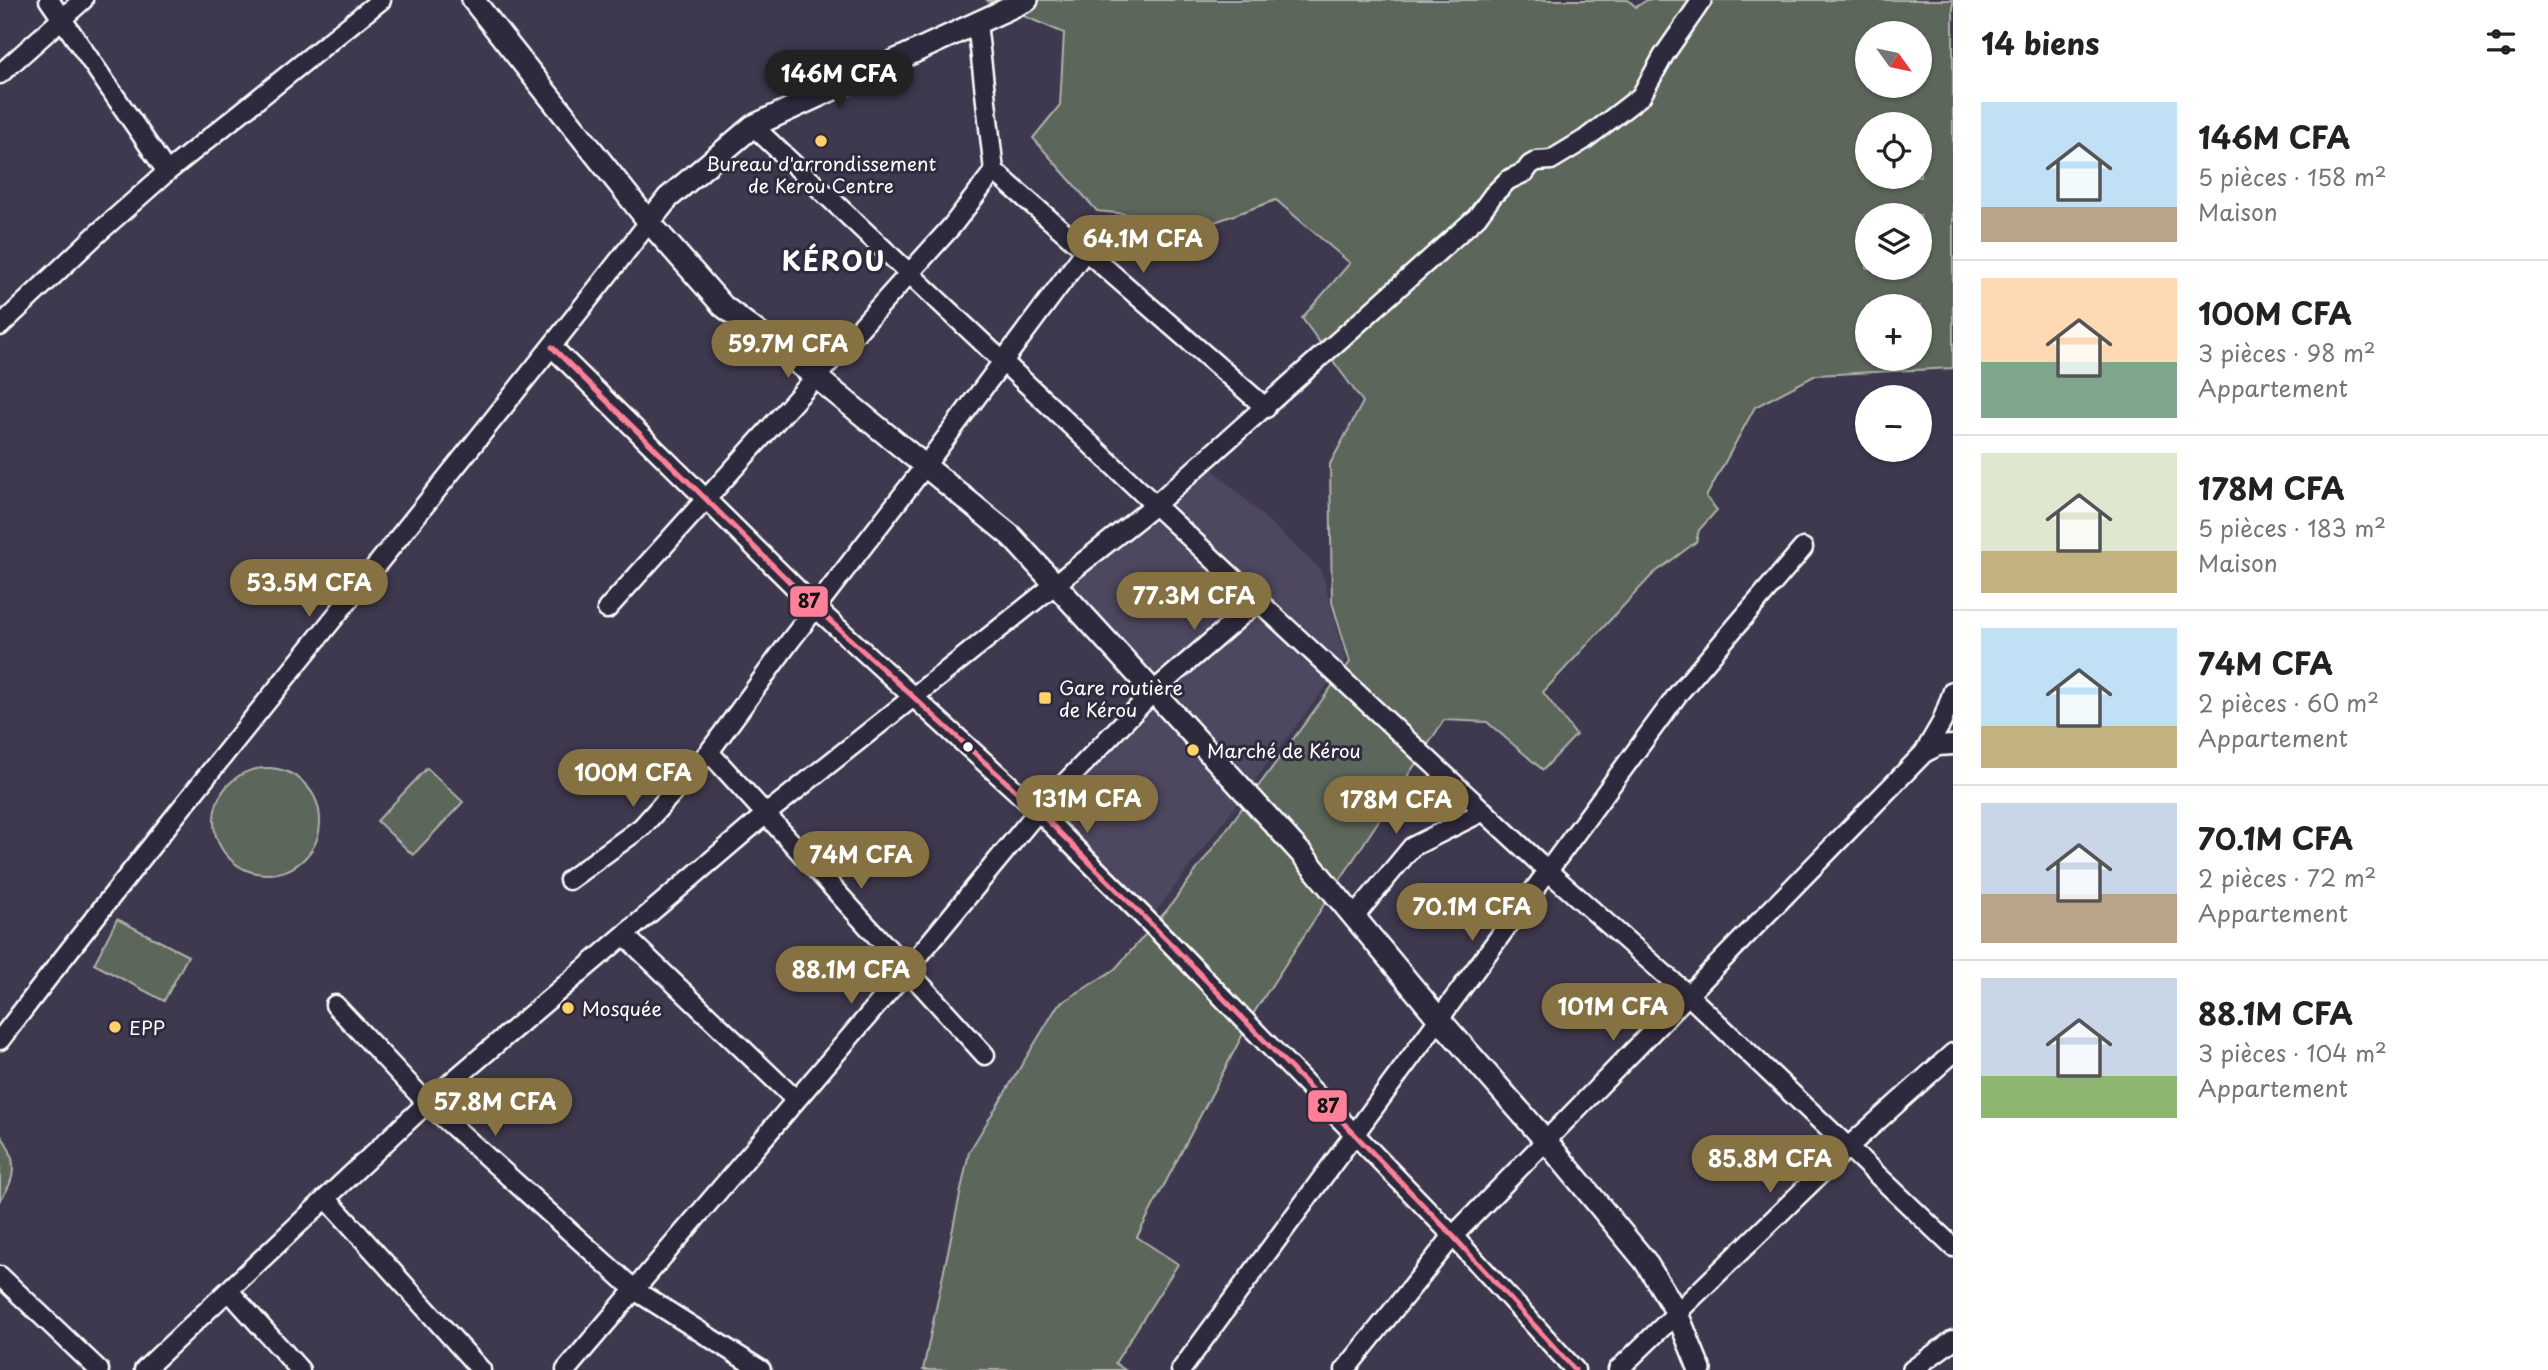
<!DOCTYPE html>
<html lang="fr">
<meta charset="utf-8">
<style>
body{margin:0;font-family:"Playpen Sans",sans-serif;background:#f6f6f6;color:#222;height:100vh;display:flex;flex-direction:column;font-size:26px;white-space:nowrap}
*{box-sizing:border-box;margin:0}
p{font-size:23px;color:#767676}
.icon{flex:none;width:38px;height:38px;fill:none;stroke:currentColor;stroke-width:2;stroke-linecap:round;stroke-linejoin:round}
.map{position:relative;flex:1;overflow:hidden}
.panel{display:flex;flex-direction:column;background:#fff;width:595px}
.panel>*{flex:none}
.needle{width:46px;rotate:123deg}
.buttons{position:absolute;left:1855px;top:21px;display:grid;gap:14px}
.buttons a{display:grid;place-items:center;width:77px;height:77px;border-radius:50%;background:#fff;box-shadow:0 2px 5px #0004;font-size:35px}
.price{position:absolute;translate:-50% -60px;padding:0 16px;border-radius:24px;background:#857141;color:#fff;font-size:23px;line-height:46px;filter:drop-shadow(0 2px 4px #0008)}
.price::after{content:'';position:absolute;left:50%;top:42px;width:21px;height:16px;margin-left:-10px;background:inherit;clip-path:polygon(0 0,100% 0,50% 100%)}
.price.current{background:#222;color:#fff}
ul{padding:0;list-style:none}
li{display:flex;align-items:center;gap:21px;height:175px;padding:0 28px}
li+li{border-top:2px solid #e0e0e0}
li span{display:grid;place-items:center;flex:none;width:196px;height:140px;border-radius:0px;color:#555}
li>.icon{margin-inline-start:auto}
span .icon{width:84px;height:84px;fill:#fffc;stroke-width:1}
li b{font-size:30px}
h2{display:flex;justify-content:space-between;align-items:center;height:84px;padding:0 28px;font-size:30px}
main{display:flex;flex:1;min-height:0}
.map>svg:first-child{display:block}
.built{fill:#4e475f}
.green{fill:#5c665a;stroke:#aeb2ac;stroke-width:2;fill-rule:evenodd}
.lines{fill:none;stroke-linecap:round;stroke-linejoin:round}
.minor-casing{stroke:#fff;stroke-width:23}
.major-casing{stroke:#fff;stroke-width:26}
.minor{stroke:#2f2a3d;stroke-width:18}
.major{stroke:#2f2a3d;stroke-width:21}
.bus-1-casing{stroke:#2f2a3d;stroke-width:10}
.bus-1{stroke:#ff8098;stroke-width:5}
.poi-dot{fill:#ffd166;stroke:#2f2a3d;stroke-width:2.5}
.bus-dot{fill:#fff;stroke:#2f2a3d;stroke-width:2.5}
.labels{text-anchor:middle;dominant-baseline:central;stroke-width:6;stroke-linejoin:round;paint-order:stroke}
.poi-label{font-size:19px;fill:#fff;stroke:#2f2a3d;text-anchor:start}
.district-label{font-size:26px;font-weight:bold;letter-spacing:2px;fill:#fff;stroke:#2f2a3d}
.line-badge{stroke:#2f2a3d;stroke-width:2.5}
.pale-badge-label{font-size:19px;text-anchor:middle;font-weight:bold;fill:#111}
</style>
<main>
<div class="map">
<svg width="1953" height="1370" viewBox="0 0 1953 1370">
<rect width="100%" height="100%" fill="#3f394f"/>
<filter id="ink" filterUnits="userSpaceOnUse"><feTurbulence type="fractalNoise" baseFrequency=".0143" numOctaves="2"/><feDisplacementMap in="SourceGraphic" scale="14" xChannelSelector="R" yChannelSelector="G"/><feConvolveMatrix kernelMatrix="1 2 1 2 8 2 1 2 1" color-interpolation-filters="sRGB"/></filter>
<g filter="url(#ink)">
<path class="built" d="M1208 465 1321 570 1346 660 1150 919 1046 813 1166 688 1068 586Z"/>
<path class="green" d="M986 0H1628L1636 7 1647 0H1953V368L1816 375 1755 407 1706 497 1717 510 1699 530 1696 542 1653 574 1543 692 1576 735 1543 770 1487 722 1444 720 1255 1011 1137 1237 1178 1264 1115 1363 1125 1370H923L969 1152 1058 1005 1115 969 1167 910 1350 662 1332 602 1330 464 1363 402 1302 318 1350 263 1276 200 1212 223 1097 211 1033 138 1060 105 1064 33ZM1867 33H1920V86H1867ZM1867 124H1920V177H1867ZM1867 215H1920V268H1867ZM1867 306H1920V359H1867Z
M427 768 463 802 413 855 377 821Z
M214 821a53 53 0 1 1 106 0a53 53 0 1 1-106 0Z
M117 919 188 956 164 1001 94 964Z
M0 1134C17 1156 18 1178 0 1200Z"/>
<g class="lines">
<g class="minor-casing">
<path id="minor" d="M49 0 167 172
M977 23 994 171 1266 408
M0 74 83 0
M753 126 1155 505 1549 872 1687 994 1953 1247
M0 326 97 234 167 172 381 0
M552 347 816 608 1038 811 1168 941 1453 1236 1575 1370
M607 609 952 226 994 171
M709 752 985 1055
M1924 753 1938 746 1953 745
M569 880 642 827 709 752 790 641 925 466 1086 250
M1354 917 1412 847 1484 811
M624 935 796 1100
M335 1005 427 1103 636 1291 761 1370
M0 1040C211 764 436 497 649 222
M327 1199 481 1370
M0 1276 99 1370
M229 1291 300 1370
M144 1370 427 1103 766 814 1155 505 1477 217 1493 195 1508 180 1525 172 1530 165 1537 161 1551 160 1584 140 1641 96 1664 55 1702 0
M566 1370 907 970 1038 811 1154 691 1258 601
M1181 1370 1678 694 1803 548
M1345 1370 1453 1236 1924 753 1942 722 1953 691
M1618 1370 1847 1148 1953 1053
M1912 1370 1953 1340"/>
</g>
<g class="major-casing">
<path id="major" d="M473 0 649 222 723 306 816 377 1011 536 1301 853 1439 1019 1546 1141 1645 1261 1676 1311 1700 1370
M649 222 668 198 753 126 1027 0"/>
</g>
<use href="#minor" class="minor"/>
<use href="#major" class="major"/>
<g class="bus-1-casing">
<path id="bus-1" d="M552 347 816 608 1038 811 1168 941 1453 1236 1575 1370"/>
</g>
<use href="#bus-1" class="bus-1"/>
</g>
</g>
<g class="poi-dot">
<circle cx="821" cy="141" r="7"/>
<rect x="1038" y="691" width="14" height="14" rx="3.5"/>
<circle cx="1193" cy="750" r="7"/>
<circle cx="568" cy="1008" r="7"/>
<circle cx="115" cy="1027" r="7"/>
</g>
<circle class="bus-dot" cx="968" cy="747" r="6"/>
<g class="labels">
<g class="poi-label">
<text x="821" y="163" text-anchor="middle">Bureau d'arrondissement<tspan x="821" dy="22">de Kerou Centre</tspan></text>
<text x="1059" y="687">Gare routière<tspan x="1059" dy="22">de Kérou</tspan></text>
<text x="1207" y="750">Marché de Kérou</text>
<text x="582" y="1008">Mosquée</text>
<text x="129" y="1027">EPP</text>
</g>
<g class="district-label">
<text x="834" y="260">KÉROU</text>
</g>
</g>
<g class="line-badge">
<rect x="789" y="585" width="40" height="33" rx="7" fill="#ff8098"/>
<rect x="1307" y="1089" width="41" height="34" rx="7" fill="#ff8098"/>
</g>
<g class="pale-badge-label">
<text x="809" y="608">87</text>
<text x="1328" y="1113">87</text>
</g>
</svg>
<div class="buttons">
<a><svg class="needle" viewBox="-14 -14 28 28"><path d="M0-13l5 13h-10z" fill="#e53935"/><path d="M0 13l5-13h-10z" fill="#767676"/></svg></a>
<a><svg class="icon" aria-label="locate" viewBox="0 0 24 24"><circle cx="12" cy="12" r="6"/><path d="M12 2v4M12 18v4M2 12h4M18 12h4"/></svg></a>
<a><svg class="icon" aria-label="layers" viewBox="0 0 24 24"><path d="M12 4l9 5-9 5-9-5zM3 14l9 5 9-5"/></svg></a>
<a>+</a>
<a>−</a>
</div>
<b class="price current" style="left:839px;top:110px">146M CFA</b>
<b class="price" style="left:1143px;top:275px">64.1M CFA</b>
<b class="price" style="left:788px;top:380px">59.7M CFA</b>
<b class="price" style="left:309px;top:619px">53.5M CFA</b>
<b class="price" style="left:1194px;top:632px">77.3M CFA</b>
<b class="price" style="left:633px;top:809px">100M CFA</b>
<b class="price" style="left:1087px;top:835px">131M CFA</b>
<b class="price" style="left:1396px;top:836px">178M CFA</b>
<b class="price" style="left:861px;top:891px">74M CFA</b>
<b class="price" style="left:1472px;top:943px">70.1M CFA</b>
<b class="price" style="left:851px;top:1006px">88.1M CFA</b>
<b class="price" style="left:1613px;top:1043px">101M CFA</b>
<b class="price" style="left:495px;top:1138px">57.8M CFA</b>
<b class="price" style="left:1770px;top:1195px">85.8M CFA</b>
</div>
<section class="panel">
<h2>14 biens<svg class="icon" aria-label="filters" viewBox="0 0 24 24"><path d="M4 7h16M4 17h16"/><circle cx="9" cy="7" r="2"/><circle cx="15" cy="17" r="2"/></svg></h2>
<ul>
<li><span style="background:linear-gradient(#bfe0f5 75%,#b9a48a 0)"><svg class="icon" aria-label="home" viewBox="0 0 24 24"><path d="M3 11l9-7 9 7M6 9v11h12V9"/></svg></span><div><b>146M CFA</b><p>5 pièces · 158 m²</p><p>Maison</p></div></li>
<li><span style="background:linear-gradient(#ffd9b3 60%,#7fa58c 0)"><svg class="icon" aria-label="home" viewBox="0 0 24 24"><path d="M3 11l9-7 9 7M6 9v11h12V9"/></svg></span><div><b>100M CFA</b><p>3 pièces · 98 m²</p><p>Appartement</p></div></li>
<li><span style="background:linear-gradient(#dfe7d0 70%,#c2b280 0)"><svg class="icon" aria-label="home" viewBox="0 0 24 24"><path d="M3 11l9-7 9 7M6 9v11h12V9"/></svg></span><div><b>178M CFA</b><p>5 pièces · 183 m²</p><p>Maison</p></div></li>
<li><span style="background:linear-gradient(#bfe0f5 70%,#c2b280 0)"><svg class="icon" aria-label="home" viewBox="0 0 24 24"><path d="M3 11l9-7 9 7M6 9v11h12V9"/></svg></span><div><b>74M CFA</b><p>2 pièces · 60 m²</p><p>Appartement</p></div></li>
<li><span style="background:linear-gradient(#c9d6e8 65%,#b9a48a 0)"><svg class="icon" aria-label="home" viewBox="0 0 24 24"><path d="M3 11l9-7 9 7M6 9v11h12V9"/></svg></span><div><b>70.1M CFA</b><p>2 pièces · 72 m²</p><p>Appartement</p></div></li>
<li><span style="background:linear-gradient(#c9d6e8 70%,#8fb573 0)"><svg class="icon" aria-label="home" viewBox="0 0 24 24"><path d="M3 11l9-7 9 7M6 9v11h12V9"/></svg></span><div><b>88.1M CFA</b><p>3 pièces · 104 m²</p><p>Appartement</p></div></li>
</ul>
</section>
</main>
